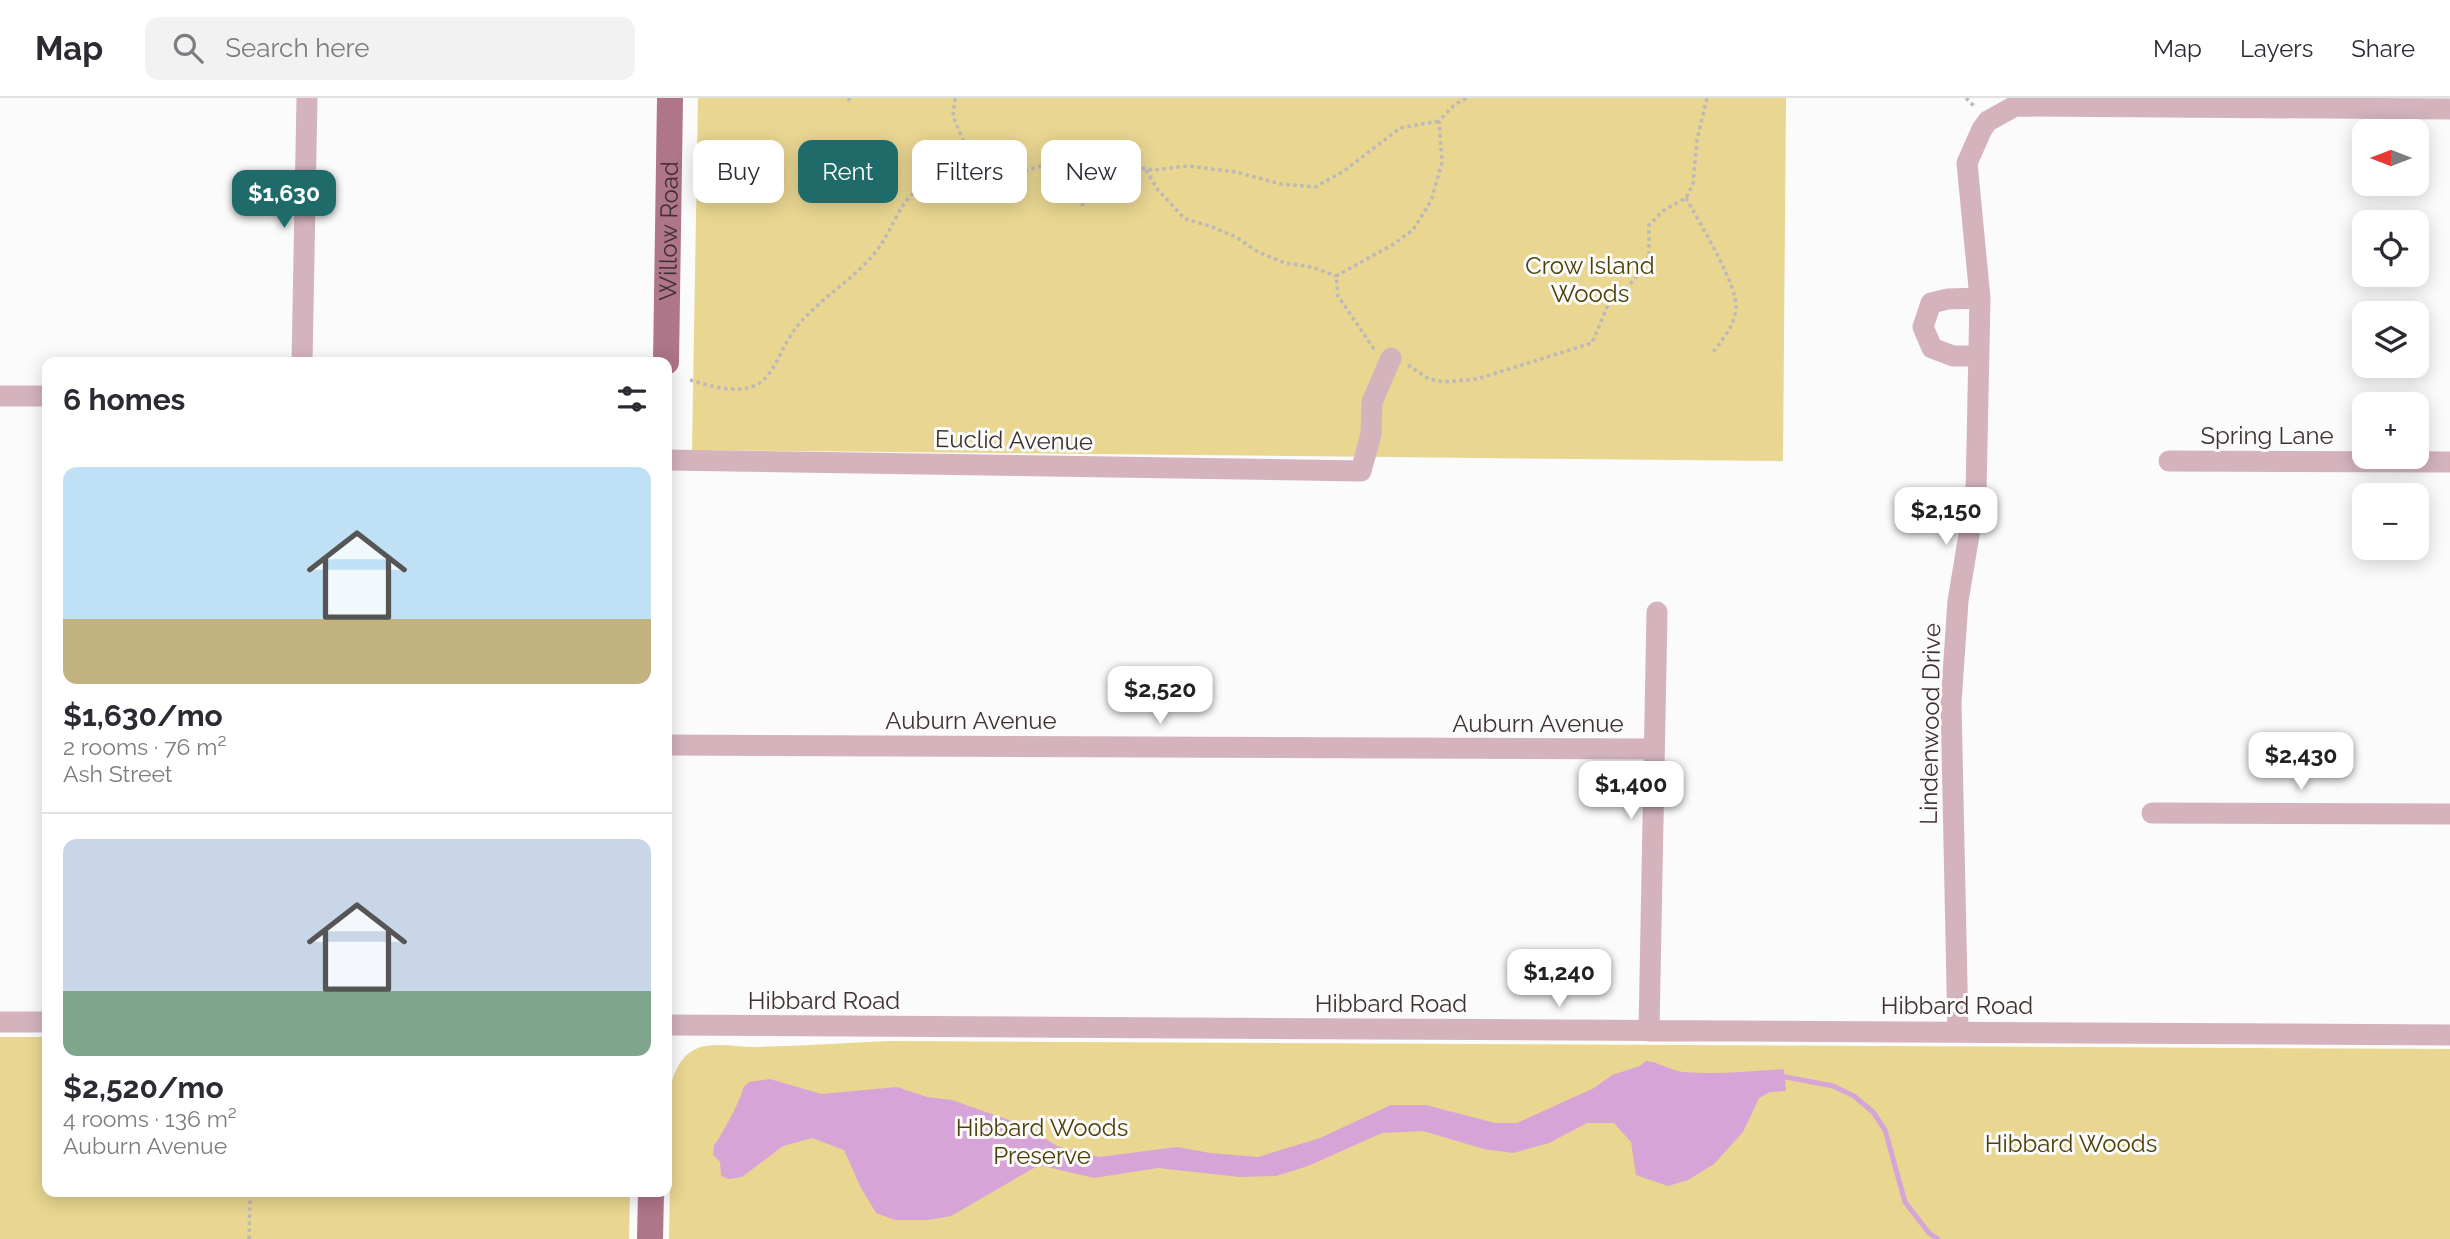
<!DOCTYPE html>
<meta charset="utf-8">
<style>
body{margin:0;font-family:Raleway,sans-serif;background:#f2f2f3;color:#2b2b33;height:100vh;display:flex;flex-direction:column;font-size:26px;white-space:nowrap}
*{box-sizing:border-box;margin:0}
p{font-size:23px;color:#7c7c81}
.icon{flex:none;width:38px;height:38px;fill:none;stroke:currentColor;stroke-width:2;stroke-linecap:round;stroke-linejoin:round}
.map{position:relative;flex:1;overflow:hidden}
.drawer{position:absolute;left:42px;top:259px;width:630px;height:840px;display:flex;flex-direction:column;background:#fff;border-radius:14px;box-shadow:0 4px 18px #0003}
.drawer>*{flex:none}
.banner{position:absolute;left:693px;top:42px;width:665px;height:63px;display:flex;gap:14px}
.needle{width:46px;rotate:270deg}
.controls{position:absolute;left:2352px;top:21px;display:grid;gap:14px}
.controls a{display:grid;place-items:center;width:77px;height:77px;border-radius:14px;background:#fff;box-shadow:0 4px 18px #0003;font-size:35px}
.price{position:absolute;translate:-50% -60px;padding:0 16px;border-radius:14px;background:#fff;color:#222;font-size:23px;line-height:46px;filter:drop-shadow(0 2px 4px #0008)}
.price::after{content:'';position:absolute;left:50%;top:42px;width:21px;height:16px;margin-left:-10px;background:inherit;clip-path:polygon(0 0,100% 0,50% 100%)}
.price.current{background:#1f6b6a;color:#fff}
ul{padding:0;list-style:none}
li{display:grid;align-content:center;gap:14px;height:371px;padding:0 21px}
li+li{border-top:2px solid #e1e1e2}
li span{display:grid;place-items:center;height:217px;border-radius:14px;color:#555}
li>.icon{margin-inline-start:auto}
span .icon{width:126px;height:126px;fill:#fffc;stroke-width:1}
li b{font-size:30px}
h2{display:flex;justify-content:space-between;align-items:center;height:84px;padding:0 21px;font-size:30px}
.tag{padding:0 24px;border-radius:14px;background:#fff;box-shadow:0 4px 18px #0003;font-size:24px;line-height:63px}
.tag.current{background:#1f6b6a;color:#fff}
header{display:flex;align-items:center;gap:42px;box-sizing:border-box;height:98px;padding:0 35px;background:#fff;border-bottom:2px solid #e1e1e2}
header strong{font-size:33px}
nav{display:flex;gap:38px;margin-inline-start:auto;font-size:24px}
.search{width:490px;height:63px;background:#f2f2f3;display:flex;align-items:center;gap:18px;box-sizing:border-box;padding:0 24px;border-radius:14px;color:#7c7c81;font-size:26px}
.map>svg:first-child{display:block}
.green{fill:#e8d691}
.water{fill:#d7a4d7}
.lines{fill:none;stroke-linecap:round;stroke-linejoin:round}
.stream{stroke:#d7a4d7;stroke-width:5}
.building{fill:#f7d5b8;stroke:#d4bca6;stroke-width:2}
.path{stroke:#beb9b9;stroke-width:3.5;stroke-dasharray:3.5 3.5;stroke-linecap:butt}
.minor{stroke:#d4b3bd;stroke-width:21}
.major{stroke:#af7588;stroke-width:26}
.labels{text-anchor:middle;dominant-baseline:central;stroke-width:6;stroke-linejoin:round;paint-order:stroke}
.street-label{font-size:24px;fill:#3f312f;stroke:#fbfbfb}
.park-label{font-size:24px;fill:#4c4007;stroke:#fbfbfb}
</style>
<header>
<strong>Map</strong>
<div class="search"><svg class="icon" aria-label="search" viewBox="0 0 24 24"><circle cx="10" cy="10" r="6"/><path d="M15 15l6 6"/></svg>Search here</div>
<nav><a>Map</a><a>Layers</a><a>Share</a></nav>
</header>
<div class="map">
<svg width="2450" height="1141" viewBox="0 0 2450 1141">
<rect width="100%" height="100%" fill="#fbfbfb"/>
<path class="green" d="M698 0H1786L1783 363 692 352Z
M0 939H47V1094H630L629 1141H0Z
M890 943 2450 951V1141H669L672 983C676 969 684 955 698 950 715 944 736 949 753 949 798 948 844 945 890 943Z"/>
<path class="water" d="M1646 963C1659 964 1669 972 1683 974 1717 977 1750 973 1784 971L1786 993 1770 994 1759 1000 1743 1034 1714 1066 1688 1082 1668 1088 1636 1077 1631 1044 1614 1025H1587L1549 1045 1513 1055 1484 1051 1423 1033 1382 1035 1308 1068 1276 1078 1240 1079 1158 1070 1094 1080 1039 1067 951 1118 928 1122H895L876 1115 861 1090 844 1052 812 1040 783 1048 742 1079 729 1081 721 1078 720 1064 713 1057 714 1047C719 1043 743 998 743 990L749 984 770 981 821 996 897 989 927 999 952 1002 1023 1027 1057 1048 1099 1059 1177 1049 1210 1055 1258 1059 1320 1040 1391 1007H1426L1495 1025H1517L1594 990 1612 977 1640 968Z"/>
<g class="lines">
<path class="stream" d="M1779 980 1786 979 1833 988 1854 998 1873 1014 1885 1032 1905 1104 1929 1135 1938 1141"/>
</g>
<path class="building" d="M1075 60H1113L1112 82 1075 81Z"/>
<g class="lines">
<path class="path" d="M955 0 953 18 978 78 977 90
M1966 0 1975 9
M848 3 850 0
M1071 58 1072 75 1083 108
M1117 58 1134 69 1153 72 1188 68 1236 74 1281 86 1315 89 1344 73 1400 30 1439 23
M1146 72 1158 92 1185 121 1210 128 1236 139 1258 154 1285 165 1312 169 1336 178
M929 88C950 76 957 68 961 43
M1686 100C1698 122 1739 189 1736 211 1734 228 1723 241 1713 254
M1374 251 1338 198 1336 178 1392 147 1413 132 1431 103 1442 64 1439 23 1454 7 1467 0
M1408 267 1429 281 1444 284 1477 281 1592 245 1608 207 1634 182 1649 157V127L1664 112 1686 100 1693 86 1697 42 1707 0
M690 282C711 288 737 297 758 286 773 279 784 244 796 230 820 199 857 181 880 148 891 133 900 105 914 95 937 79 971 98 991 84L1044 67 1065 53
M249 1141 250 1102"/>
<path class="minor" d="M1979 258H1953L1932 250 1923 229 1931 205 1948 201 1980 200
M302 264 307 0
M0 298H47
M667 362 1361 373 1371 336 1372 304 1391 260
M2169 363 2450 364
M667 647 1653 651
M2152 715 2450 716
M0 924H47
M667 927 2450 937
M1649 933 1657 514
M1958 933 1951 605 1958 503 1976 395 1980 200 1967 65 1982 31 1988 23 2015 8 2450 11"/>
<g class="major">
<path id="s1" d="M666 264 670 0"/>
<path d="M650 1141 651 1094"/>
</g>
</g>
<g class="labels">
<g class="street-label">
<text stroke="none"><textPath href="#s1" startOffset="131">Willow Road</textPath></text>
<text x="2267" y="337">Spring Lane</text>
<text transform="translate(1014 342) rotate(1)">Euclid Avenue</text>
<text x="971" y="622">Auburn Avenue</text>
<text x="1538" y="625">Auburn Avenue</text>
<text transform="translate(1930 626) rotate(-89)">Lindenwood Drive</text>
<text x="824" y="902">Hibbard Road</text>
<text x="1391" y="905">Hibbard Road</text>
<text x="1957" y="907">Hibbard Road</text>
</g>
<g class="park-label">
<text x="1590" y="167">Crow Island<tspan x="1590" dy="28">Woods</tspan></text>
<text x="1042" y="1029">Hibbard Woods<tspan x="1042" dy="28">Preserve</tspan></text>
<text x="2071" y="1045">Hibbard Woods</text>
</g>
</g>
</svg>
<div class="controls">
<a><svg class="needle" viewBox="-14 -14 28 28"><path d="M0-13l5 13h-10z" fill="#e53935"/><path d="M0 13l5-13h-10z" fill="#7c7c81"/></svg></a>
<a><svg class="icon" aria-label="locate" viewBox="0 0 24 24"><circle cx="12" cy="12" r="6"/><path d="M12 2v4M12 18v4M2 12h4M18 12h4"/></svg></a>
<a><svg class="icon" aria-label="layers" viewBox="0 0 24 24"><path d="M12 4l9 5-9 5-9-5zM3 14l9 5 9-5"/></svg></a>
<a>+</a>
<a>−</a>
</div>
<b class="price current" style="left:284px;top:132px">$1,630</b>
<b class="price" style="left:1946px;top:449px">$2,150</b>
<b class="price" style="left:1160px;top:628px">$2,520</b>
<b class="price" style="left:2301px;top:694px">$2,430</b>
<b class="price" style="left:1631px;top:723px">$1,400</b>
<b class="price" style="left:1559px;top:911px">$1,240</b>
<div class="banner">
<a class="tag">Buy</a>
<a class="tag current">Rent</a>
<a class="tag">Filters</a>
<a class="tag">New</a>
</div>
<section class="drawer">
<h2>6 homes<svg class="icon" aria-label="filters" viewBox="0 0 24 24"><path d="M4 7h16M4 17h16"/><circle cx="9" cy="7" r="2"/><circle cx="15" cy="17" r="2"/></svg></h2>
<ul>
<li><span style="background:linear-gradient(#bfe0f5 70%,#c2b280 0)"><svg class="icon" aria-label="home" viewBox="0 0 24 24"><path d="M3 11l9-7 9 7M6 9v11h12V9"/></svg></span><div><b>$1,630/mo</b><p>2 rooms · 76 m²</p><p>Ash Street</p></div></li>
<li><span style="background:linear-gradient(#c9d6e8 70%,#7fa58c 0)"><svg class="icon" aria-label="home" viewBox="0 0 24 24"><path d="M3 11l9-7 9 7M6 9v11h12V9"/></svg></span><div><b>$2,520/mo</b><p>4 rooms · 136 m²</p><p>Auburn Avenue</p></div></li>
</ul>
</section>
</div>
